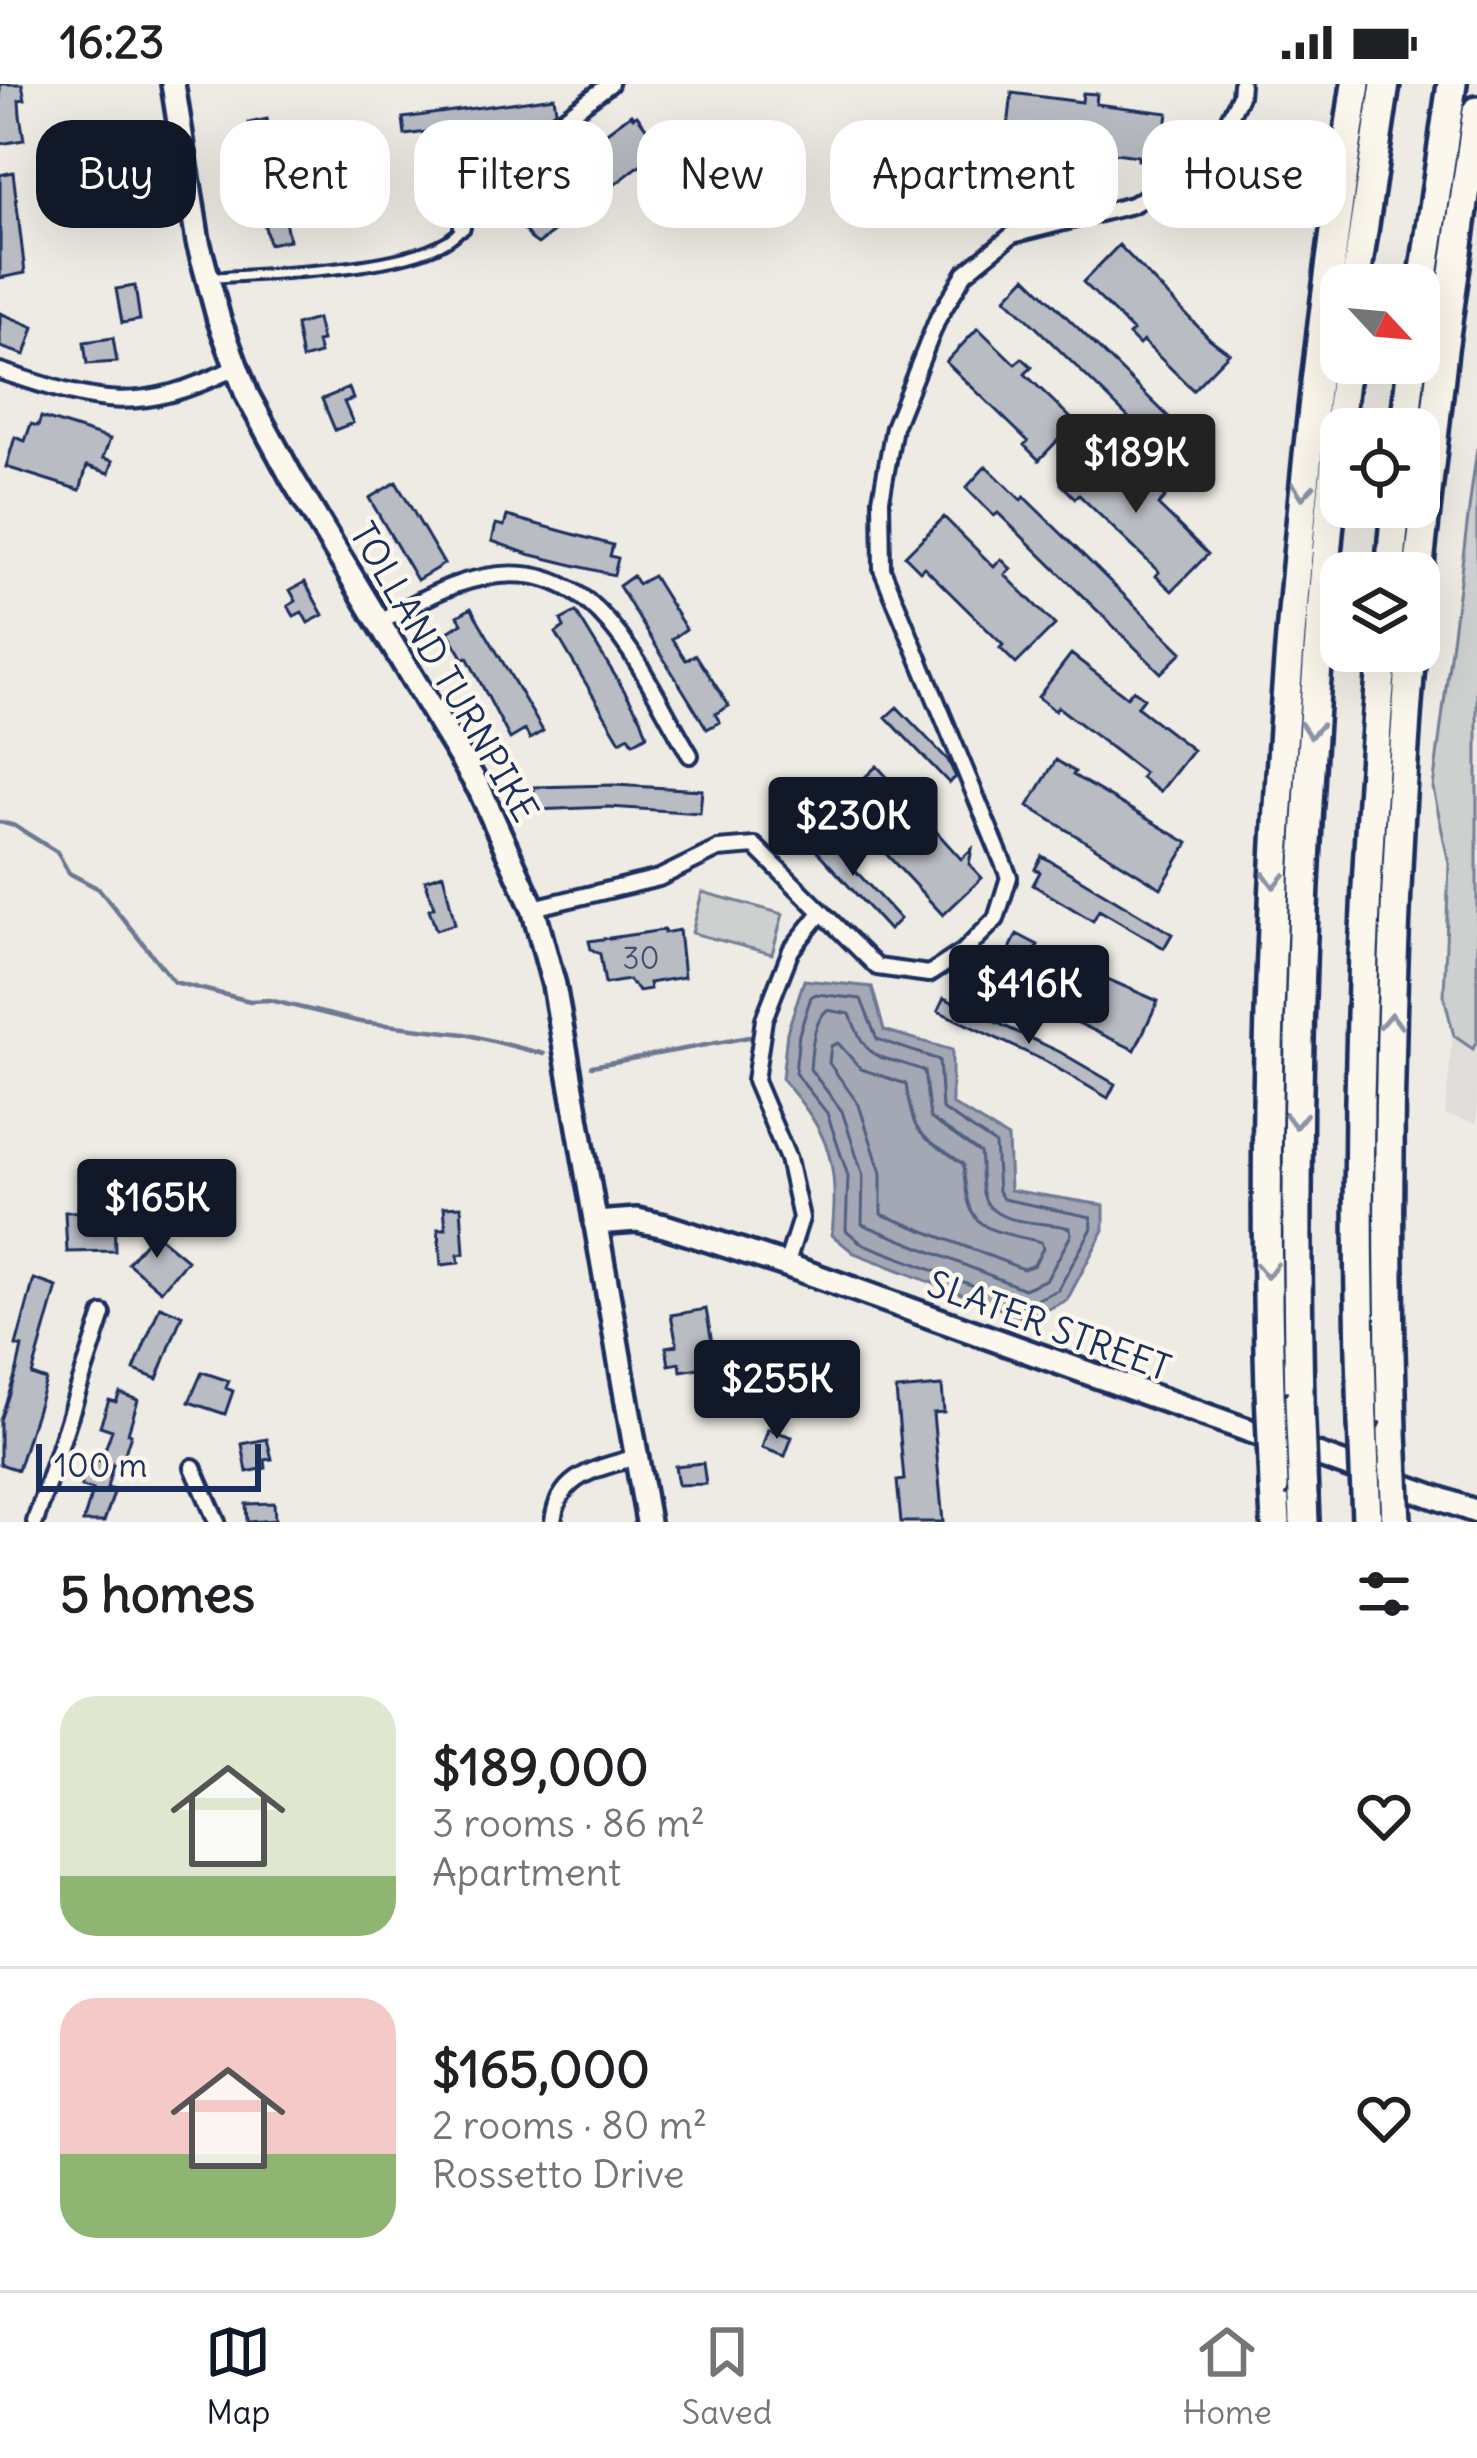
<!DOCTYPE html>
<meta charset="utf-8">
<style>
body{margin:0;font-family:Delius,sans-serif;background:#f2f2f2;color:#202124;height:100vh;display:flex;flex-direction:column;font-size:45px;white-space:nowrap}
*{box-sizing:border-box;margin:0}
p{font-size:39px;color:#757577}
.icon{flex:none;width:66px;height:66px;fill:none;stroke:currentColor;stroke-width:2;stroke-linecap:round;stroke-linejoin:round}
.map{position:relative;height:1438px;overflow:hidden}
.side{display:flex;flex-direction:column;background:#fff;flex:1}
.side>*{flex:none}
.guide{position:absolute;left:36px;top:36px;width:1407px;height:108px;display:flex;gap:24px}
.needle{width:78px;rotate:116deg}
.fabs{position:absolute;left:1320px;top:180px;display:grid;gap:24px}
.fabs a{display:grid;place-items:center;width:120px;height:120px;border-radius:24px;background:#fff;box-shadow:0 12px 48px #0002;font-size:60px}
.scale{position:absolute;left:36px;bottom:30px;width:225px;box-sizing:border-box;padding-left:12px;border:6px solid #1b2f5e;border-top:0;font-size:33px;line-height:42px;white-space:nowrap;color:#1b2f5e;-webkit-text-stroke:9px #fbf7ec;paint-order:stroke}
.price{position:absolute;translate:-50% -102px;padding:0 27px;border-radius:12px;background:#111827;color:#fff;font-size:39px;line-height:78px;filter:drop-shadow(0 3px 6px #0008)}
.price::after{content:'';position:absolute;left:50%;top:72px;width:36px;height:27px;margin-left:-18px;background:inherit;clip-path:polygon(0 0,100% 0,50% 100%)}
.price.on{background:#222;color:#fff}
ul{padding:0;list-style:none}
li{display:flex;align-items:center;gap:36px;height:300px;padding:0 60px}
li+li{border-top:3px solid #e0e0e0}
li span{display:grid;place-items:center;flex:none;width:336px;height:240px;border-radius:36px;color:#555}
li>.icon{margin-inline-start:auto}
span .icon{width:144px;height:144px;fill:#fffc;stroke-width:1}
li b{font-size:51px}
h2{display:flex;justify-content:space-between;align-items:center;height:144px;padding:0 60px;font-size:51px}
.pill{padding:0 42px;border-radius:36px;background:#fff;box-shadow:0 12px 48px #0002;font-size:42px;line-height:108px}
.pill.on{background:#111827;color:#fff}
.status{display:flex;justify-content:space-between;align-items:center;height:84px;padding:0 60px;background:#fff;direction:ltr}
.status svg{height:33px;fill:currentColor}
.menu{display:flex;justify-content:space-around;align-items:center;height:168px;border-top:3px solid #e0e0e0;background:#fff;font-size:33px;color:#757577}
.menu a{display:grid;justify-items:center;gap:6px}
.menu .on{color:#111827}
.map>svg:first-child{display:block}
.built{fill:#deddda}
.green{fill:#cecfcf;stroke:#747f96;stroke-width:3}
.water{fill:#a3a8b4;stroke:#6d7892;stroke-width:3}
.lines{fill:none;stroke-linecap:round;stroke-linejoin:round}
.shore{stroke:#515f80;stroke-width:3}
.stream{stroke:#6d7892;stroke-width:4.5}
.building{fill:#b9bcc3;stroke:#1b2f5e;stroke-width:3}
.lane-casing{stroke:#1b2f5e;stroke-width:16}
.street-casing{stroke:#1b2f5e;stroke-width:22}
.secondary-casing{stroke:#1b2f5e;stroke-width:30}
.highway-casing{stroke:#1b2f5e;stroke-width:36}
.lane{stroke:#fbf7ec;stroke-width:8}
.street{stroke:#fbf7ec;stroke-width:14}
.secondary{stroke:#fbf7ec;stroke-width:21}
.highway{stroke:#fbf7ec;stroke-width:27}
.highway-bridge-casing{stroke:#1b2f5e;stroke-width:36;stroke-linecap:butt}
.highway-bridge{stroke:#fbf7ec;stroke-width:27}
.oneway{stroke:#8b93a5}
.labels{text-anchor:middle;dominant-baseline:central;stroke-width:9;stroke-linejoin:round;paint-order:stroke}
.number-label{font-size:30px;fill:#425277}
.street-label{font-size:36px;fill:#1b2f5e;stroke:#fbf7ec}
</style>
<div class="status"><b>16:23</b><svg viewBox="0 0 49 12"><path d="M0 12V9h3v3zM5 12V6h3v6zM10 12V3h3v9zM15 12V0h3v12zM26 1h20v11H26zM47 4h2v5h-2z"/></svg></div>
<div class="map">
<svg width="1477" height="1438" viewBox="0 0 1477 1438">
<rect width="100%" height="100%" fill="#eeebe4"/>
<filter id="ink" filterUnits="userSpaceOnUse"><feTurbulence type="fractalNoise" baseFrequency=".00833" numOctaves="2"/><feDisplacementMap in="SourceGraphic" scale="24" xChannelSelector="R" yChannelSelector="G"/><feConvolveMatrix kernelMatrix="1 2 1 2 8 2 1 2 1" color-interpolation-filters="sRGB"/></filter>
<g filter="url(#ink)">
<path class="built" d="M1477 698V1039L1445 1031Z"/>
<path class="green" d="M1477 364V956L1473 965 1454 952 1444 912 1449 780 1433 704Z
M702 808 783 830 772 870 692 849Z"/>
<path class="water" d="M804 896 872 903 884 946 952 966V1020L1008 1054 1010 1106 1104 1121V1146L1067 1216 1027 1235 854 1169 832 1151C839 1078 830 1050 782 995L787 948Z"/>
<g class="lines">
<path class="shore" d="M816 910 861 915 877 955 939 976 942 1025 995 1060 998 1107 1003 1115 1091 1133 1092 1144 1058 1206 1024 1221 861 1159 846 1146 848 1092 827 1029 795 989 799 950 811 913Z
M827 926 850 930C869 983 877 968 924 987L930 1034 980 1069C982 1082 980 1096 983 1109 990 1144 1044 1136 1070 1144L1071 1151 1047 1195 1024 1205 862 1140 863 1092 842 1027 810 985C812 966 812 939 827 926Z
M838 959 861 985 906 1000C914 1058 920 1048 963 1080 969 1150 980 1143 1041 1158L1043 1164 1034 1181 1023 1185 881 1130V1089L859 1021 829 979 831 962Z"/>
<path class="stream" d="M0 738 15 742 57 768 69 789 99 805 174 898 250 917 269 916 360 938 465 950 544 970
M592 982 749 953"/>
</g>
<path class="building" d="M0 0H22L25 15 19 16 20 31 24 56 0 60Z
M1012 9 1082 18 1083 9 1097 10 1096 20 1168 29 1161 79 1138 76V72L1030 58V63L1006 60Z
M554 13 556 26 549 31 405 51 403 34Z
M631 30 633 33 637 31 663 67 641 83 640 81 538 160 531 155 507 122Z
M267 35 274 73 256 77 249 39Z
M516 41 524 50 462 100 453 88Z
M13 88 25 189 0 194V91Z
M129 103 134 136 115 139V133L104 135 102 122 113 120 111 106Z
M286 106 290 120 282 122 289 156 269 160 258 113Z
M1119 161 1210 255 1229 269 1193 306 1143 257 1139 261 1129 251 1133 247 1083 198Z
M1026 193 1190 354 1170 374 1006 214Z
M135 202 140 236 122 239 116 205Z
M0 229 34 243 25 271 0 263Z
M317 235 322 257 317 258 320 270 302 275 296 241Z
M978 244 1015 280 1022 274 1032 283 1025 290 1075 338 1039 376 1024 361 1028 357 946 278Z
M113 254 117 278 87 280 84 258Z
M349 304 353 315 344 318 353 339 335 346 322 315Z
M41 333 110 355 103 374 113 377 109 389 87 382 80 406 6 383 15 353 25 357 31 340 38 342Z
M1098 361 1149 410 1155 404 1165 414 1158 421 1208 470 1172 507 1156 492 1159 488 1079 411 1075 414 1061 400Z
M986 382 1021 416 1024 413 1182 568 1161 589 998 429 994 432 966 404Z
M396 398 444 480 417 496 369 414Z
M507 432 613 461 610 472 618 474 614 491 528 470 492 457 496 440 504 442Z
M944 433 994 483 1001 475 1011 485 1005 491 1055 541 1016 580 1000 564 1003 561 924 483 920 487 905 472Z
M633 492 638 500 653 492 686 545 672 555 686 576 696 571 729 622 715 630 720 638 707 645 619 502Z
M305 498 323 531 308 539 302 528 294 532 288 522 296 517 290 506Z
M471 524 543 647 530 655 525 646 510 655 467 573 464 575 448 548 462 539 458 532Z
M576 528 641 634 647 651 633 659 629 652 620 657 556 549 564 543 561 536Z
M1071 570 1127 613 1133 606 1144 614 1137 623 1193 666 1160 708 1141 694 1144 689 1058 623 1055 627 1038 613Z
M897 623 948 676 956 693 949 699 886 633Z
M1056 676 1075 688 1073 691 1188 759 1161 804 1028 722Z
M877 682 961 775 972 765 969 780 982 794 943 831 838 718Z
M614 701 702 706 700 729 609 723 534 726V703Z
M816 744 900 835 889 846 805 754Z
M1042 772 1172 850 1164 864 1099 826 1093 837 1033 801 1040 788 1035 785Z
M443 790 455 840 436 846 429 825 434 823 425 796Z
M664 846V849L679 846 684 893 649 899 650 905 639 907 628 896 605 900 600 870 591 865 589 857Z
M1017 850 1038 861 1036 864 1158 917 1135 966 994 899Z
M944 914 1060 968 1115 1000 1108 1014 1045 977 938 927Z
M461 1122 464 1170 458 1171 459 1179 441 1181 438 1145H446L444 1123Z
M114 1127 115 1167 67 1168 65 1128Z
M153 1148 187 1176 161 1207 128 1179Z
M34 1195 57 1203 32 1291 46 1296 18 1386 0 1380V1336L17 1286 22 1263 16 1262Z
M160 1222 182 1231 157 1295 134 1286Z
M706 1225 716 1281 681 1287 680 1279 669 1281 666 1263 677 1261 671 1231Z
M202 1288 229 1297 226 1304 233 1307 225 1330 189 1318Z
M942 1302 944 1328 933 1329 943 1438H901L897 1397 904 1396 896 1306Z
M120 1309 138 1316 128 1349 131 1350 121 1382 113 1380 107 1404 115 1406 104 1438H83L93 1406 81 1403 86 1373 101 1377 112 1346 100 1342 109 1316 116 1318Z
M768 1345 792 1353 785 1372 762 1364Z
M267 1355 272 1375 265 1376 266 1384 247 1388 242 1360Z
M703 1379 706 1400 678 1401 675 1382Z
M274 1419 275 1436 247 1438 246 1420Z"/>
<g class="lines">
<g class="lane-casing">
<path id="lane" d="M211 194C268 189 427 188 461 145"/>
</g>
<g class="street-casing">
<path id="street" d="M462 143 463 121 474 101 610 0
M0 287C101 320 136 332 237 283
M380 538C404 526 429 510 455 501 593 453 633 575 690 671
M533 824 659 794 718 765 755 762 877 883 929 890 963 868 996 835 1009 793 882 485 881 415 894 343 938 234 965 189 1012 151 1132 121 1208 76 1240 12 1241 0
M786 1181 801 1134 788 1075 755 997 764 935 791 866 820 830
M193 1383 217 1438
M35 1438 103 1230
M553 1438C558 1390 597 1385 636 1373"/>
</g>
<g class="secondary-casing">
<path id="secondary" d="M173 0 198 158 219 236 247 311 292 394 480 706 533 824 554 901 648 1438
M595 1139 637 1136 665 1142 786 1181 1477 1428"/>
</g>
<g class="highway-casing">
<path id="highway" d="M1355 201 1385 0
M1419 227 1452 0
M1405 345 1412 279
M1390 489 1396 423
M1418 489 1443 266 1477 27
M1270 1307C1257 868 1290 433 1356 0
M1299 1316C1291 969 1305 624 1346 279
M1363 1338C1354 1081 1361 823 1383 567
M1392 1348C1384 1088 1390 827 1411 567
M1274 1403 1276 1438
M1303 1412 1304 1438"/>
</g>
<use href="#lane" class="lane"/>
<use href="#street" class="street"/>
<use href="#secondary" class="secondary"/>
<use href="#highway" class="highway"/>
<g class="highway-bridge-casing">
<path id="highway-bridge" d="M1270 1307 1274 1403
M1299 1316 1303 1412
M1363 1338 1367 1435
M1392 1348 1396 1438"/>
</g>
<use href="#highway-bridge" class="highway-bridge"/>
</g>
<defs><path id="oneway-chevron" d="M-2-3.5L2.5 0L-2 3.5" fill="none" stroke-width="1.6" stroke-linecap="round" stroke-linejoin="round" transform="scale(3)"/></defs>
<g class="oneway">
<use href="#oneway-chevron" transform="translate(1303 407) rotate(95)"/>
<use href="#oneway-chevron" transform="translate(1311 646) rotate(94)"/>
<use href="#oneway-chevron" transform="translate(1274 796) rotate(92)"/>
<use href="#oneway-chevron" transform="translate(1391 937) rotate(-88)"/>
<use href="#oneway-chevron" transform="translate(1296 1036) rotate(91)"/>
<use href="#oneway-chevron" transform="translate(1267 1186) rotate(89)"/>
</g>
</g>
<g class="labels">
<g class="number-label">
<text x="641" y="874">30</text>
</g>
<g class="street-label">
<text transform="translate(444 588) rotate(60)">TOLLAND TURNPIKE</text>
<text transform="translate(1049 1242) rotate(20)">SLATER STREET</text>
</g>
</g>
</svg>
<div class="fabs">
<a><svg class="needle" viewBox="-14 -14 28 28"><path d="M0-13l5 13h-10z" fill="#e53935"/><path d="M0 13l5-13h-10z" fill="#757577"/></svg></a>
<a><svg class="icon" aria-label="locate" viewBox="0 0 24 24"><circle cx="12" cy="12" r="6"/><path d="M12 2v4M12 18v4M2 12h4M18 12h4"/></svg></a>
<a><svg class="icon" aria-label="layers" viewBox="0 0 24 24"><path d="M12 4l9 5-9 5-9-5zM3 14l9 5 9-5"/></svg></a>
</div>
<div class="scale">100 m</div>
<b class="price on" style="left:1136px;top:432px">$189K</b>
<b class="price" style="left:853px;top:795px">$230K</b>
<b class="price" style="left:1029px;top:963px">$416K</b>
<b class="price" style="left:157px;top:1177px">$165K</b>
<b class="price" style="left:777px;top:1358px">$255K</b>
<div class="guide">
<a class="pill on">Buy</a>
<a class="pill">Rent</a>
<a class="pill">Filters</a>
<a class="pill">New</a>
<a class="pill">Apartment</a>
<a class="pill">House</a>
</div>
</div>
<section class="side">
<h2>5 homes<svg class="icon" aria-label="filters" viewBox="0 0 24 24"><path d="M4 7h16M4 17h16"/><circle cx="9" cy="7" r="2"/><circle cx="15" cy="17" r="2"/></svg></h2>
<ul>
<li><span style="background:linear-gradient(#dfe7d0 75%,#8fb573 0)"><svg class="icon" aria-label="home" viewBox="0 0 24 24"><path d="M3 11l9-7 9 7M6 9v11h12V9"/></svg></span><div><b>$189,000</b><p>3 rooms · 86 m²</p><p>Apartment</p></div><svg class="icon" aria-label="heart" viewBox="0 0 24 24"><path d="M12 20l-8-8c-3-5 5-10 8-4 3-6 11-1 8 4z"/></svg></li>
<li><span style="background:linear-gradient(#f6c9c9 65%,#8fb573 0)"><svg class="icon" aria-label="home" viewBox="0 0 24 24"><path d="M3 11l9-7 9 7M6 9v11h12V9"/></svg></span><div><b>$165,000</b><p>2 rooms · 80 m²</p><p>Rossetto Drive</p></div><svg class="icon" aria-label="heart" viewBox="0 0 24 24"><path d="M12 20l-8-8c-3-5 5-10 8-4 3-6 11-1 8 4z"/></svg></li>
</ul>
</section>
<nav class="menu">
<a class="on"><svg class="icon" aria-label="map" viewBox="0 0 24 24"><path d="M3 6l6-2 6 2 6-2v14l-6 2-6-2-6 2zM9 4v14M15 6v14"/></svg>Map</a>
<a><svg class="icon" aria-label="saved" viewBox="0 0 24 24"><path d="M7 4h10v16l-5-4-5 4z"/></svg>Saved</a>
<a><svg class="icon" aria-label="home" viewBox="0 0 24 24"><path d="M3 11l9-7 9 7M6 9v11h12V9"/></svg>Home</a>
</nav>
